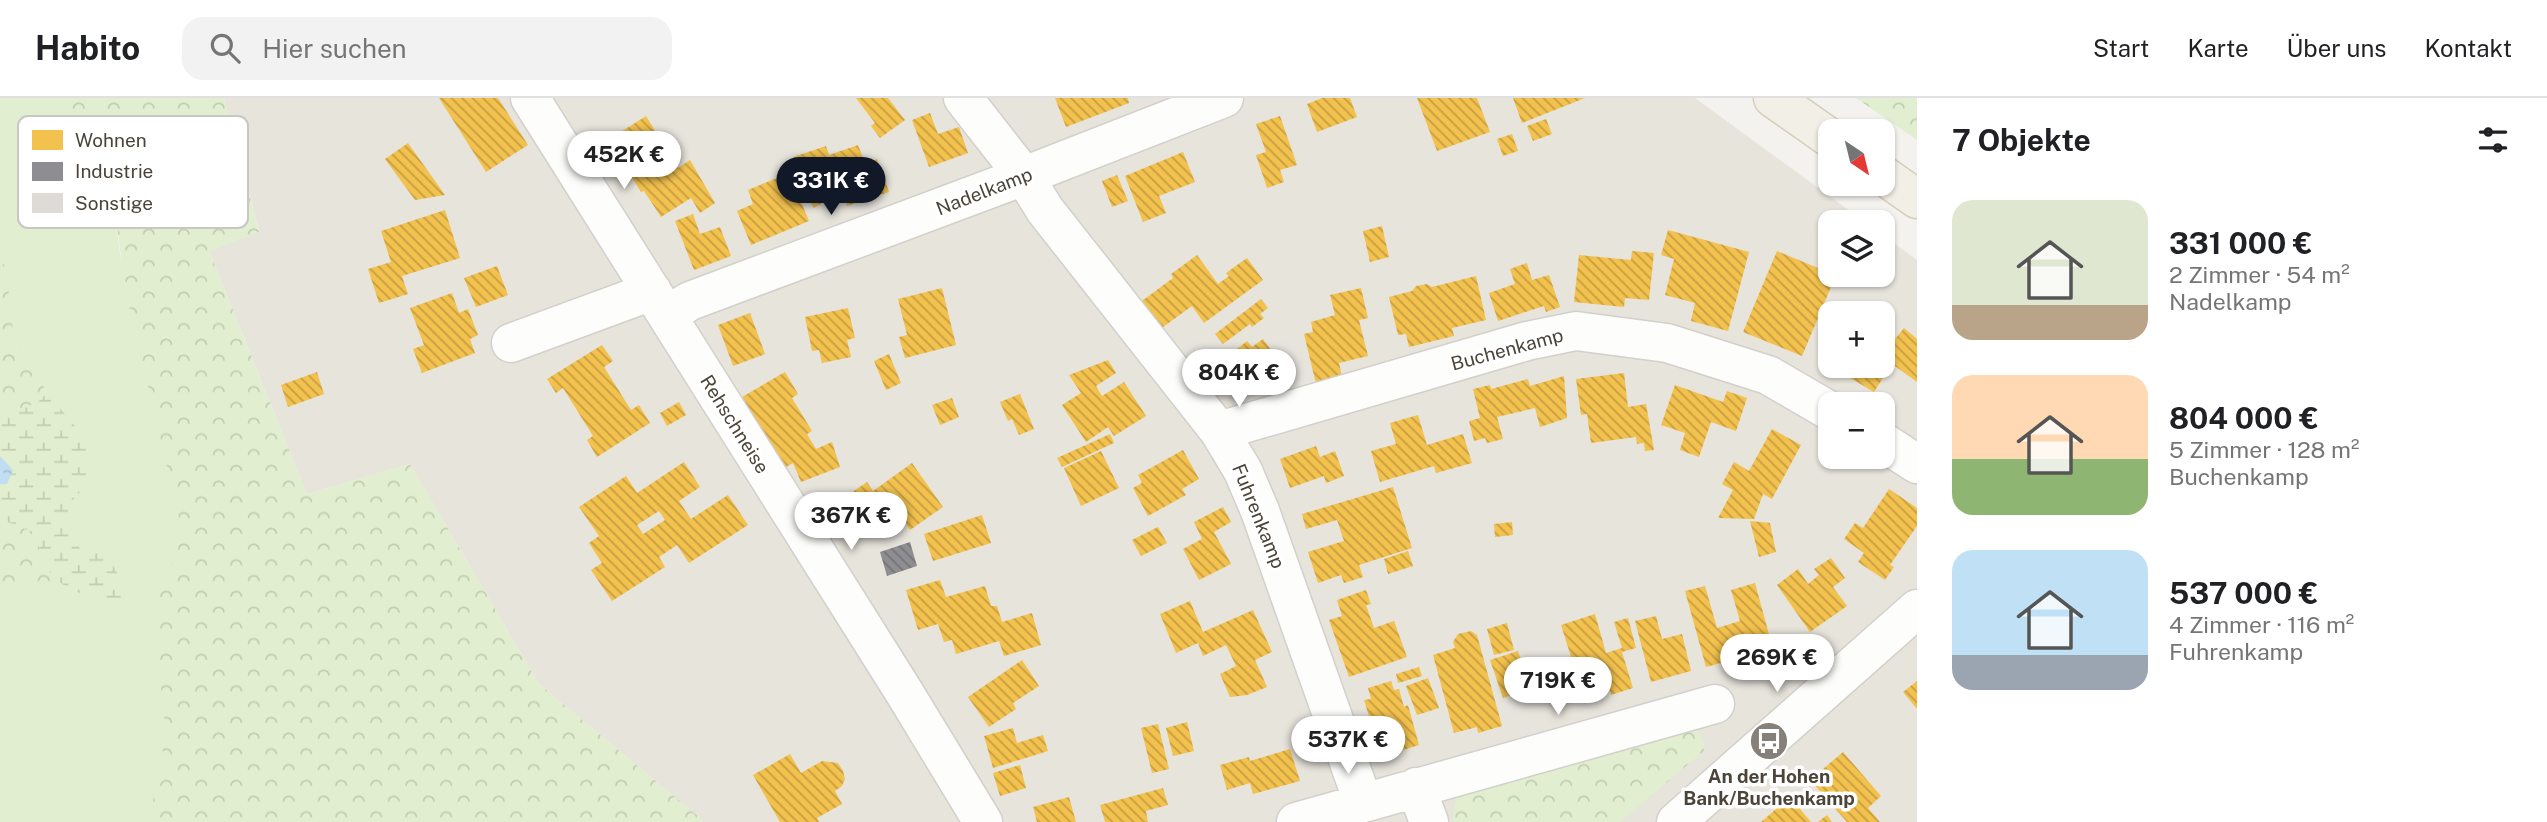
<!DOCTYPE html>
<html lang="de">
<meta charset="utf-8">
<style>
body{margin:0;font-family:"Public Sans",sans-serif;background:#f2f2f2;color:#202124;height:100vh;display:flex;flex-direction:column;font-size:26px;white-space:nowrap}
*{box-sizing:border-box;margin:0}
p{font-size:23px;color:#757577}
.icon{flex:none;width:38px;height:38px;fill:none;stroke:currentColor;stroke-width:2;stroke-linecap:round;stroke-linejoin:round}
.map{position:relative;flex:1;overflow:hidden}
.side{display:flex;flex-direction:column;background:#fff;width:630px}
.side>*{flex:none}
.needle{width:46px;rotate:145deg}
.tools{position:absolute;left:1818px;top:21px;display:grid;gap:14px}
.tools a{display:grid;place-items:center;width:77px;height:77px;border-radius:14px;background:#fff;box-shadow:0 2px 5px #0004;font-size:35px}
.price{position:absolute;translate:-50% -60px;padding:0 16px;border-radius:24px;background:#fff;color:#222;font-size:23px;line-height:46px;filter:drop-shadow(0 2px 4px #0008)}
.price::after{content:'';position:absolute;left:50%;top:42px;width:21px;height:16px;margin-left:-10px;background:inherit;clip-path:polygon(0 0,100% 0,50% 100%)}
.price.on{background:#111827;color:#fff}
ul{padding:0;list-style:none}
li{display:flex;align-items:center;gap:21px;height:175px;padding:0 35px}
li span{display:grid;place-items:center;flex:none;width:196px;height:140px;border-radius:21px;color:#555}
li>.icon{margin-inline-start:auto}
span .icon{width:84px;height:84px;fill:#fffc;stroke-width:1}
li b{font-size:30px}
h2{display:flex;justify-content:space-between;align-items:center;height:84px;padding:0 35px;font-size:30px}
header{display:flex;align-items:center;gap:42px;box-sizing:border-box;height:98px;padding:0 35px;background:#fff;border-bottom:2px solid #e0e0e0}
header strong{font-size:33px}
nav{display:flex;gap:38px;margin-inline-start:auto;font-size:24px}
.search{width:490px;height:63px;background:#f2f2f2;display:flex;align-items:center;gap:18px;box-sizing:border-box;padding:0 24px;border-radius:21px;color:#757577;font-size:26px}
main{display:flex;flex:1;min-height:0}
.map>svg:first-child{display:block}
.residential{fill:#e7e4dc;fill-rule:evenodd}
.grass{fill:#e1eecf}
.forest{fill:url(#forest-crowns)}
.wetland{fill:url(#wetland-marsh)}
.water{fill:url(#water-ripples)}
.homes{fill:url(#homes-back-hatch);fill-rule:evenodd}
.industry{fill:url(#industry-back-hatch)}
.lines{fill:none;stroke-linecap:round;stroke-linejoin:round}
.minor-casing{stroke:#d2d0cb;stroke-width:41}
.major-casing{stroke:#d6cebb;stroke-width:41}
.minor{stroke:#fdfdfc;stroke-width:38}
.major{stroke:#f2efe6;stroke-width:38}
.labels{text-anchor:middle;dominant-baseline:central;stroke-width:7;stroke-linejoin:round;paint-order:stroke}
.street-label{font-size:19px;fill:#4b4439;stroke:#fff}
.poi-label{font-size:19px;font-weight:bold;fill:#4b4439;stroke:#fff}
.key{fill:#fff;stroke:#c9c7c4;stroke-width:2}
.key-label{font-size:19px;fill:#4b4439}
</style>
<header>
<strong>Habito</strong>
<div class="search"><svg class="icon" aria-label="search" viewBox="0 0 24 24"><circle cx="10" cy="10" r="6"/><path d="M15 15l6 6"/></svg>Hier suchen</div>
<nav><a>Start</a><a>Karte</a><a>Über uns</a><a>Kontakt</a></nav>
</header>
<main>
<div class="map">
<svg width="1917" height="724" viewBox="0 0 1917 724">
<defs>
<pattern id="forest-crowns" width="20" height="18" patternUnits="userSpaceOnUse" patternTransform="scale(1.75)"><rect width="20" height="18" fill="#e1eecf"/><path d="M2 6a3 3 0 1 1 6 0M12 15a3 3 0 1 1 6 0" fill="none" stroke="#c3cdb2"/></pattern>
<pattern id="wetland-marsh" width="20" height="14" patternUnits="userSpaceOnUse" patternTransform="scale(1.75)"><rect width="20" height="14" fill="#e1eecf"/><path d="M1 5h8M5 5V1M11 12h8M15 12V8" fill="none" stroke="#c3cdb2"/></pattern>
<pattern id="water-ripples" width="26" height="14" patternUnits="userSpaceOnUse" patternTransform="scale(1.75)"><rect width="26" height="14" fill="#c0ddf1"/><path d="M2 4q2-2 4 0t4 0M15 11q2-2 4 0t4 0" fill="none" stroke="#a6bfcf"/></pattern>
<pattern id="homes-back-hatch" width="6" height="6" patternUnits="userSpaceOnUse" patternTransform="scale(1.75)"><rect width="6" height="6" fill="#f2c14e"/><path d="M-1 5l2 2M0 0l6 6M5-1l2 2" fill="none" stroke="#c69e42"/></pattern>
<pattern id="industry-back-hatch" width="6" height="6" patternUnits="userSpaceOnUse" patternTransform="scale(1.75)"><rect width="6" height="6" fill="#8d8d92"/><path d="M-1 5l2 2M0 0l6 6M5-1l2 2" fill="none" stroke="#757578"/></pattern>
</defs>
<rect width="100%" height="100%" fill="#f4f2ee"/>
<path class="residential" d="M224 0H1695L1865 124H1830V177H1883V137L1917 162V724H702L699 719 539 586 410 366 307 396 209 153 259 133ZM1830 215H1883V268H1830ZM1830 306H1883V359H1830Z"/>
<path class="grass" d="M0 0H79L87 32 108 60 120 156 272 724H0Z"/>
<path class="forest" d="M57 0H224L259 134 209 153 307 396 410 366 539 586 699 719 702 724H149L166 635 154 525 155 510 178 451 180 424 126 195 108 60 82 24 58 10Z
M1856 0H1917V42Z
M0 159 6 171 13 233 47 295 38 304 0 322Z
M0 421 36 435C40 460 46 473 65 489 35 485 21 484 0 506Z
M1681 629 1696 632 1704 644V653L1620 724H1453L1456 696Z"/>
<path class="wetland" d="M47 295 80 334 88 358 86 387 72 403 66 420 71 440 82 453 105 457C115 470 124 482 122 499L104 505C61 488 45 484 36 435L0 421V386H7L3 359 0 358V322L38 304Z"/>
<path class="water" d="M0 358 13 372 7 386H0Z"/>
<path class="homes" d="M439 0H498L528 47 486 74Z
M856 0H888L905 22 880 40 871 28 875 25Z
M1055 0H1128L1129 5 1066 29Z
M1322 0H1350L1357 19 1317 34 1307 6Z
M1417 0H1477L1490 34 1437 53Z
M1513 0H1585L1522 25Z
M930 15 938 36 959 29 968 55 929 69 912 22Z
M646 18 678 70 690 62 715 105 700 115 691 100 661 119 644 93 641 94 608 42Z
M1280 18 1297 67 1280 72 1284 84 1267 90 1256 57 1266 54 1256 26Z
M1546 21 1552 36 1533 43 1527 28Z
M1512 36 1518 53 1503 58 1497 41Z
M408 45 445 97 415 102 385 61Z
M858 47 865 65 877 61 889 94 847 108 844 96 825 103 814 110 785 65 796 58 826 48 829 57Z
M1183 54 1195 84 1159 98 1166 115 1143 124 1125 78Z
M789 75 809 123 751 147 737 113 753 106 748 92Z
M1117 77 1128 103 1112 109 1102 83Z
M445 112 460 160 402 178 408 196 379 205 368 171 391 164 381 133Z
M693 116 700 136 720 129 731 158 694 172 675 123Z
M1382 128 1389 159 1370 164 1363 133Z
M1668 132 1749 154 1728 233 1691 223 1695 205 1665 197 1674 161 1661 157Z
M1632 153 1654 155 1649 202 1625 200 1624 209 1574 204 1579 157 1631 162Z
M1777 153 1830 175V177H1836L1802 258 1743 234Z
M1197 157 1218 186 1229 178 1226 175 1247 160 1263 182 1204 225 1192 208 1159 232 1139 205 1173 180 1171 176Z
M1527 165 1532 182 1549 177 1560 209 1546 214 1544 208 1498 223 1489 195 1515 186 1510 171Z
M497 168 508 197 476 209 464 180Z
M1476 178 1486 222 1452 230 1454 238 1409 249 1406 236 1398 237 1389 199 1412 193 1416 188 1427 186 1432 189Z
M942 190 956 247 905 260 899 239 907 237 898 201Z
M1361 190 1368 220 1359 222 1368 258 1339 265 1343 283 1317 290 1304 236 1313 234 1311 224 1335 217 1330 197Z
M452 195 459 215 468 211 478 237 470 241 475 255 422 275 413 251 424 247 410 210Z
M1261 201 1268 210 1260 216 1264 220 1252 229 1250 226 1223 246 1215 236Z
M848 210 855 240 847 242 851 259 822 265 819 252 812 253 805 219Z
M750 215 765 256 733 268 718 227Z
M1904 230 1917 241V284L1892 266 1874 294 1830 268H1883V250L1886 252Z
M1263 241 1281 266 1234 300 1216 276 1242 257 1237 251 1247 243 1252 249Z
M602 247 613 263 604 269 631 312 639 307 650 325 597 359 587 342 593 338 563 290 556 295 547 281Z
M889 256 901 285 886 292 874 263Z
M1108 262 1116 275 1096 288 1102 298 1124 284 1146 318 1114 338 1108 329 1086 344 1062 307 1081 295 1069 277Z
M317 274 324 296 288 309 281 287Z
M785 274 798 296 792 300 812 333 807 336 816 351 832 344 840 369 801 384 793 365 781 372 751 321 754 319 742 299Z
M1624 275 1628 309 1646 306 1654 352 1645 353 1644 345 1637 346 1636 339 1591 345 1587 316 1581 317 1576 281Z
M1564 278 1567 320 1540 329 1535 310 1497 319 1503 341 1487 345 1485 340 1474 343 1469 323 1480 320 1473 291 1490 287 1491 291 1528 281 1530 288Z
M1675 287 1723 304 1727 293 1747 300 1736 333 1711 324 1699 359 1680 352 1685 335 1661 327Z
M1020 296 1034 331 1019 337 1012 321 1008 323 1000 304Z
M952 300 959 319 940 327 932 307Z
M679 304 686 317 667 328 660 315Z
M1418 317 1427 347 1463 336 1472 365 1436 375 1434 368 1380 384 1371 353 1396 346 1390 325Z
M1772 331 1801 347 1772 401 1763 396 1754 421 1718 420 1733 392 1722 386 1734 364 1749 373Z
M1110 336 1114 345 1062 369 1057 360Z
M1316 348 1320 359 1335 353 1344 378 1326 385 1324 378 1290 390 1280 361Z
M1183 352 1199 381 1182 391 1186 397 1148 418 1133 390 1142 385 1138 377Z
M1101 353 1119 390 1081 408 1064 370Z
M684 364 700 389 679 403 691 421 728 397 748 427 689 465 677 447 659 459 665 469 612 503 591 472 602 465 589 445 599 438 579 409 626 378 637 395ZM659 413 665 422 643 436 637 427Z
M912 365 943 409 910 432 894 409 887 414 890 418 866 435 861 429 849 438 837 420 849 412 842 401 867 384 873 393Z
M1393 389 1412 450 1359 467 1363 479 1344 485 1341 477 1318 485 1308 454 1344 443 1337 422 1306 431 1302 416Z
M1889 391 1917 410V428L1890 467 1894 469 1885 482 1858 464 1864 455 1844 441 1855 425 1863 430Z
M1223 409 1231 424 1214 434 1231 466 1199 482 1183 451 1202 441 1194 424Z
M982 417 991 445 933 463 924 436Z
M1750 423 1770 425 1776 454 1759 459Z
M1512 424 1513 437 1495 439 1494 426Z
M1158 429 1167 445 1141 458 1132 442Z
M1408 453 1413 468 1388 476 1384 461Z
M1831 460 1845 480 1833 489 1847 508 1810 534 1777 487 1798 471 1808 486 1819 477 1814 471Z
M940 482 946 499 985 488 991 508H997L1002 524 1032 515 1041 547 1004 558 999 543 956 556 952 542 944 544 938 526 918 532 906 492Z
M1755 485 1773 551 1706 569 1685 493 1705 488 1717 530 1740 523 1731 492Z
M1366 492 1371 506 1366 507 1374 530 1394 523 1407 559 1349 579 1329 522 1342 518 1337 502Z
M1190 503 1203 534 1253 512 1272 554 1255 562 1267 589 1247 597 1230 599 1220 576 1236 568 1226 547 1203 558 1198 545 1176 555 1160 516Z
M1595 516 1606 555 1622 550 1614 524 1628 520 1636 550 1622 554 1633 590 1611 597 1605 575 1587 580 1592 598 1578 603 1576 598 1555 604 1547 580 1532 584 1529 575 1572 562 1561 527Z
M1656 518 1662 541 1682 536 1691 573 1651 584 1635 523Z
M1507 525 1514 552 1494 557 1487 531Z
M1471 533 1477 537 1502 628 1478 635 1477 629 1454 635 1433 557 1455 550 1453 544 1458 536Z
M1518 553 1530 591 1503 600 1490 562Z
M1022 562 1039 588 1013 605 1016 611 989 629 968 599Z
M1419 569 1422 578 1398 585 1396 576Z
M1428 580 1439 610 1417 617 1406 588Z
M1391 583 1394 592 1399 591 1404 609 1408 607 1419 647 1403 652 1402 647 1380 654 1364 602 1371 601 1368 590Z
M1917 583V611L1903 594Z
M1187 624 1194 653 1173 658 1166 630Z
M1158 626 1169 671 1152 675 1141 630Z
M1013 630 1017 645 1043 637 1048 653 993 670 984 638Z
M1290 651 1300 683 1253 696 1250 685 1227 692 1220 667 1249 659 1250 663Z
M1843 654 1881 698 1868 710 1880 724H1847L1810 682Z
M790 656 801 675 822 663 838 665 843 673 845 681 842 688 835 693 842 706 817 720 819 724H780L753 677Z
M1020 667 1026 690 1000 698 993 675Z
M1163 690 1168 707 1146 713 1148 724H1105L1100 707Z
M1069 699 1076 724H1037L1033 709Z
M1790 699 1811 724H1761Z
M1827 717 1832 724H1818Z"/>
<path class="industry" d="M910 444 917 468 887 478 880 454Z"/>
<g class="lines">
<g class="minor-casing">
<path id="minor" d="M530 0 904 594 983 724
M963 0 1024 78 1045 112 1219 333 1243 373 1260 413 1363 704
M667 217 690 203 1024 78 1224 0
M511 245 652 193
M1219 333 1527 243 1576 233 1667 245 1768 277 1830 313
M1883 344 1917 366
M1416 689 1429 724
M1296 724 1715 606
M1676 724 1917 511"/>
</g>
<g class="major-casing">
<path id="major" d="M1773 0 1830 40
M1883 77 1917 101"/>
</g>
<use href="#minor" class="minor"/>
<use href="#major" class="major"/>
</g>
<defs>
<g id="bus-disc" transform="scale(2.0125)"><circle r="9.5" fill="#868178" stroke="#fff"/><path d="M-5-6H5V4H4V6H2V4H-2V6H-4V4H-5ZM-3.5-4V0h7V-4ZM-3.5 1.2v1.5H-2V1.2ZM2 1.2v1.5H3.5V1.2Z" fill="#fff"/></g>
</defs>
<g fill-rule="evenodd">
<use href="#bus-disc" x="1769" y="643"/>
</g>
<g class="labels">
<g class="street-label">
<text transform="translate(984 93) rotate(-21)">Nadelkamp</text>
<text transform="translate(1507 251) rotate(-15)">Buchenkamp</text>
<text transform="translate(735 326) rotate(58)">Rehschneise</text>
<text transform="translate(1259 418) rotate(68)">Fuhrenkamp</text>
</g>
<g class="poi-label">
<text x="1769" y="678">An der Hohen<tspan x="1769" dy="22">Bank/Buchenkamp</tspan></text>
</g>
</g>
<rect x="18" y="18" width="230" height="112" rx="10" class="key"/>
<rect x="32" y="32" width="31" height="20" fill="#f2c14e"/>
<rect x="32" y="64" width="31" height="19" fill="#8d8d92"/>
<rect x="32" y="95" width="31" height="20" fill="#dedbd6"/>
<g class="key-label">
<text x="75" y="49">Wohnen</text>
<text x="75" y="80">Industrie</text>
<text x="75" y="112">Sonstige</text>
</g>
</svg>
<div class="tools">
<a><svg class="needle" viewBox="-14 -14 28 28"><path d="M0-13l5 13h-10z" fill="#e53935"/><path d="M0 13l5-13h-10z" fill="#757577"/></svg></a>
<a><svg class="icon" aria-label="layers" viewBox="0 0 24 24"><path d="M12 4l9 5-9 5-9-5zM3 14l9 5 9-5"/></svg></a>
<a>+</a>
<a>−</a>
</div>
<b class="price" style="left:624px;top:93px">452K €</b>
<b class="price on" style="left:831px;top:119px">331K €</b>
<b class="price" style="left:1239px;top:311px">804K €</b>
<b class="price" style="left:851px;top:454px">367K €</b>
<b class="price" style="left:1777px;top:596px">269K €</b>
<b class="price" style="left:1558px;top:619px">719K €</b>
<b class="price" style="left:1348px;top:678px">537K €</b>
</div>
<section class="side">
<h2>7 Objekte<svg class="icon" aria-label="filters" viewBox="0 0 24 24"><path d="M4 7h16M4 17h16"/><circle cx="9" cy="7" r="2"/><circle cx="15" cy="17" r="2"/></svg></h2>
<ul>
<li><span style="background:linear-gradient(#dfe7d0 75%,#b9a48a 0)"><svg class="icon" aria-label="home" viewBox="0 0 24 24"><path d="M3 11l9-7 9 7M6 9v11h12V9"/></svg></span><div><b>331 000 €</b><p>2 Zimmer · 54 m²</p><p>Nadelkamp</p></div></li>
<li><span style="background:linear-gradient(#ffd9b3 60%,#8fb573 0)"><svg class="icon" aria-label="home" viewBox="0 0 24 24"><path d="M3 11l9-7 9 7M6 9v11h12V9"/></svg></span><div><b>804 000 €</b><p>5 Zimmer · 128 m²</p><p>Buchenkamp</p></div></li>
<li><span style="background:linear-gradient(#bfe0f5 75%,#9aa5b1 0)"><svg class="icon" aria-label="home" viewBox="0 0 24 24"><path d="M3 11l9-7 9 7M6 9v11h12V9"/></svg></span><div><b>537 000 €</b><p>4 Zimmer · 116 m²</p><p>Fuhrenkamp</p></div></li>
</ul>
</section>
</main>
